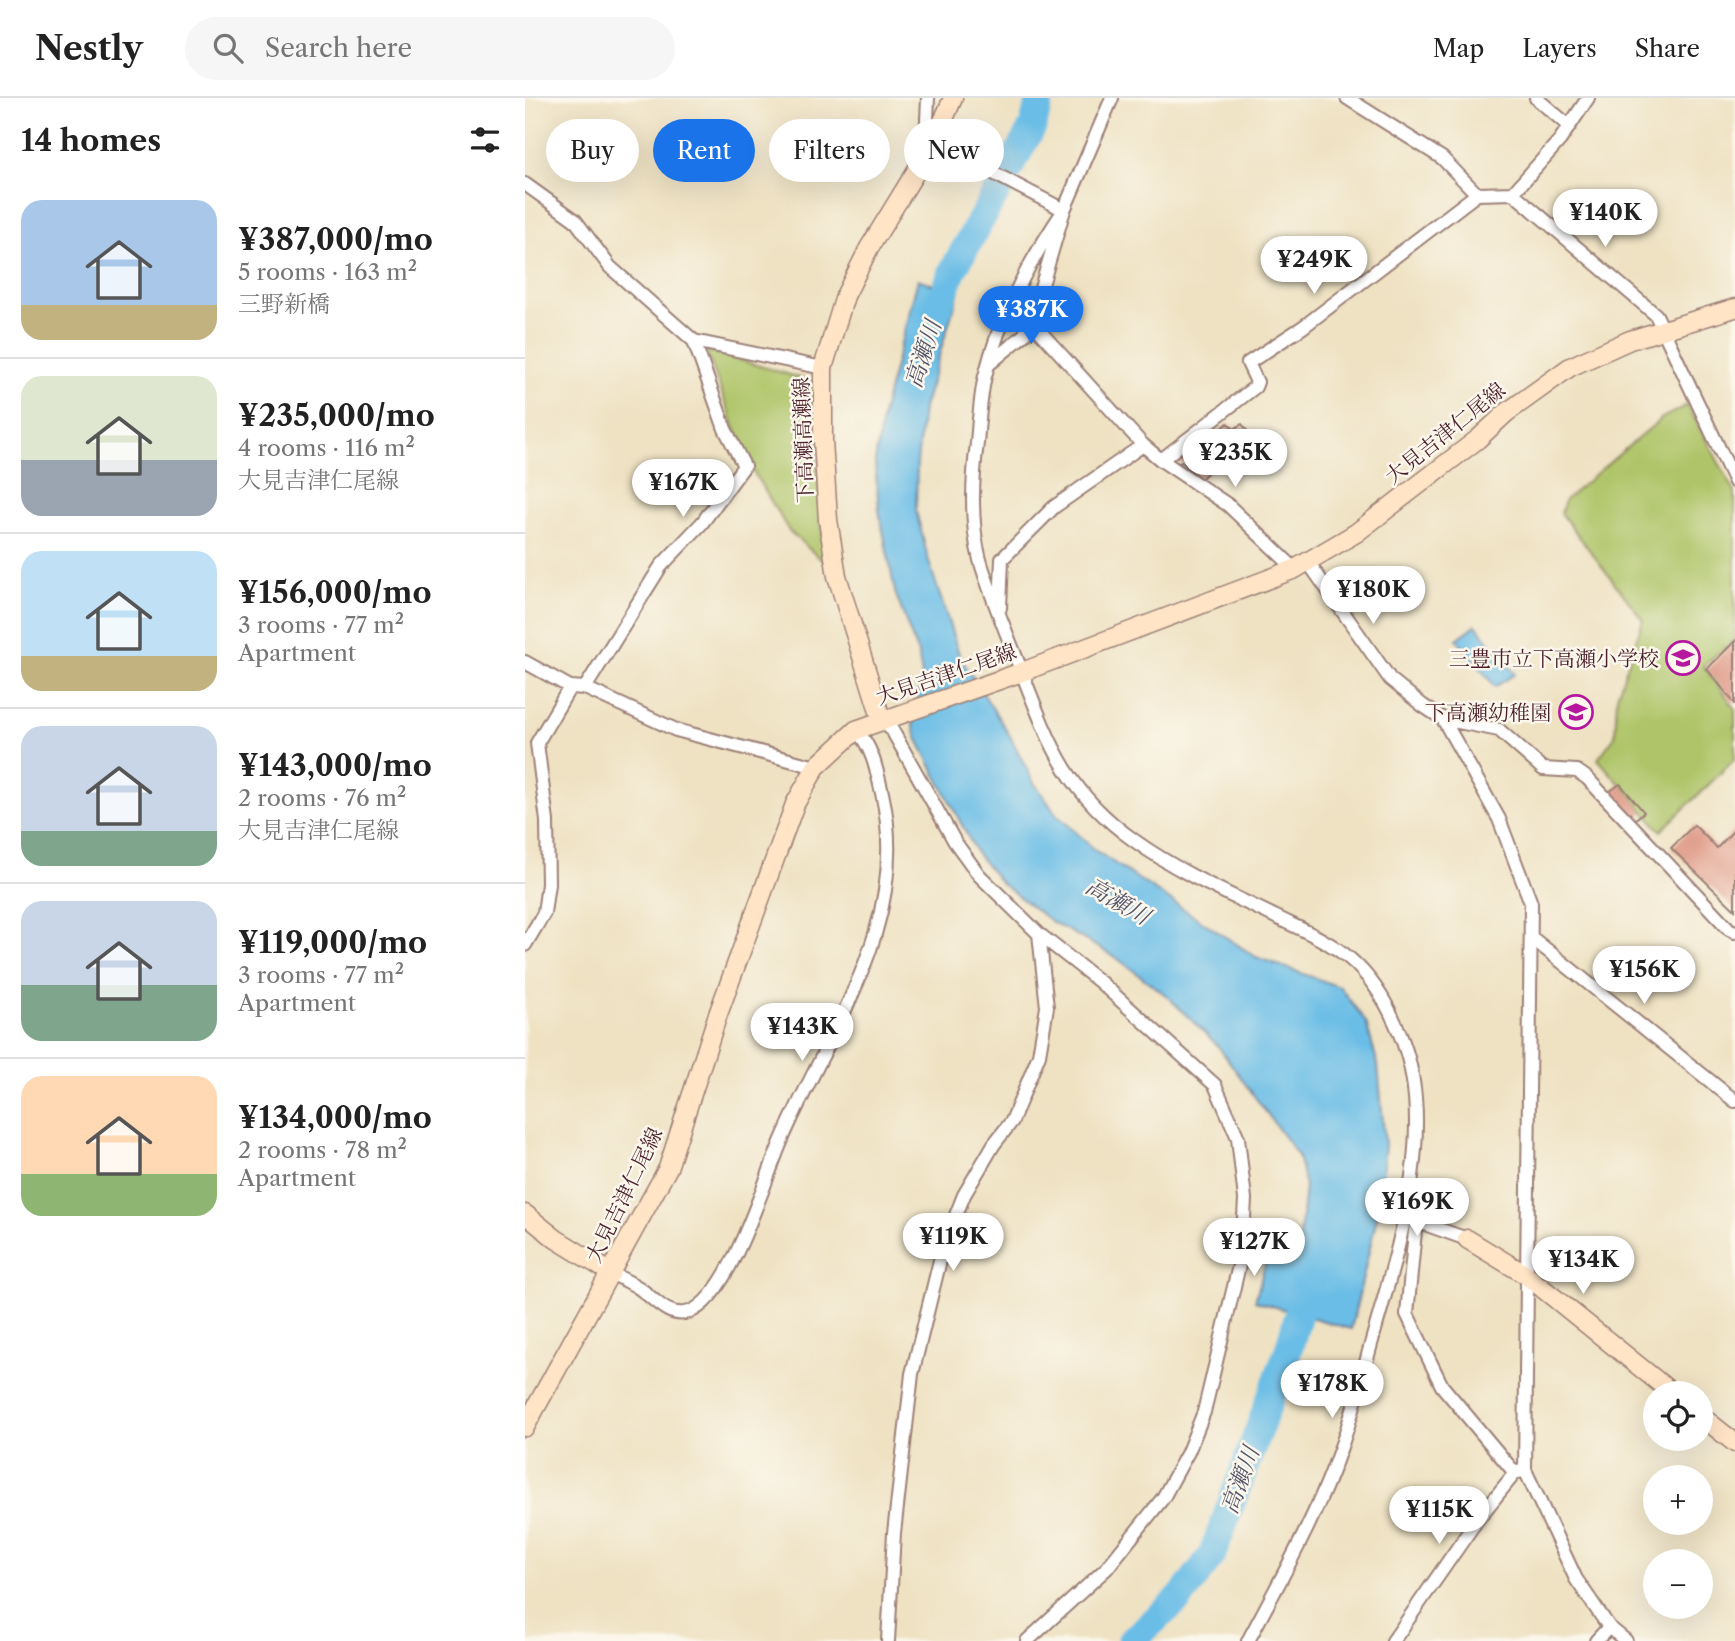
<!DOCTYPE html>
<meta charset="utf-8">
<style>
body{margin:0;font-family:"Libre Caslon Text","Noto Serif JP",serif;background:#f6f6f6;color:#222;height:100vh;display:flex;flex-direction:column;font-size:26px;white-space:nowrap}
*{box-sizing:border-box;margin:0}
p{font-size:23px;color:#767676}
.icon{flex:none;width:38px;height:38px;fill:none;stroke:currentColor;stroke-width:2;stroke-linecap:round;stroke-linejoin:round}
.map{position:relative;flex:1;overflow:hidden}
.drawer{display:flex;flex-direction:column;background:#fff;width:525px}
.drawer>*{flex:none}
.hud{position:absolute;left:21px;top:21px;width:665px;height:63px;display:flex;gap:14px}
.controls{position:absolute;left:1118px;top:1283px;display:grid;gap:14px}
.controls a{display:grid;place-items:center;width:70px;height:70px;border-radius:50%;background:#fff;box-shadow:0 7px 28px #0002;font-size:35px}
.price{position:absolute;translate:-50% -60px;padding:0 16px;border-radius:24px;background:#fff;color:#222;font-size:23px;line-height:46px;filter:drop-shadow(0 2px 4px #0008)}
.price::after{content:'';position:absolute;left:50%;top:42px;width:21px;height:16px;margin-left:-10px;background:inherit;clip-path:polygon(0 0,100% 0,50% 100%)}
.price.on{background:#1a73e8;color:#fff}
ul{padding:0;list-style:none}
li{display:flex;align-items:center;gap:21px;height:175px;padding:0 21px}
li+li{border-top:2px solid #e0e0e0}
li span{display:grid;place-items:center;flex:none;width:196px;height:140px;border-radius:21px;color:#555}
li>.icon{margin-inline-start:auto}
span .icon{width:84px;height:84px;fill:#fffc;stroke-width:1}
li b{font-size:30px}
h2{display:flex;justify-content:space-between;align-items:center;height:84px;padding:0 21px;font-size:30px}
.pill{padding:0 24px;border-radius:32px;background:#fff;box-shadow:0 7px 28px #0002;font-size:24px;line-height:63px}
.pill.on{background:#1a73e8;color:#fff}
header{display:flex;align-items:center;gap:42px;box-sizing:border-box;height:98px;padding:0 35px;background:#fff;border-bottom:2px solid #e0e0e0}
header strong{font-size:33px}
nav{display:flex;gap:38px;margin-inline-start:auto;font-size:24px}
.search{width:490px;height:63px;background:#f6f6f6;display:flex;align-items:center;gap:18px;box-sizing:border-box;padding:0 24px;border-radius:38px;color:#767676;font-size:26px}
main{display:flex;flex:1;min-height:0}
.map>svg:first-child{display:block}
.green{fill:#afc468;stroke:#7c724a;stroke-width:2}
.water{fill:#6abde6;stroke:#5a6e88;stroke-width:2}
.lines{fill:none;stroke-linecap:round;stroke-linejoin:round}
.river{stroke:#6abde6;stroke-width:28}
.building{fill:#dd907d}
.street-casing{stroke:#9c8077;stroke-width:16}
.secondary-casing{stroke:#9c8077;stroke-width:21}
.street{stroke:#fff;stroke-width:12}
.secondary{stroke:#ffe4c6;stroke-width:18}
.labels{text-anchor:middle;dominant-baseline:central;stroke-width:5;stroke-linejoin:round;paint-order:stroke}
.street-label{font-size:21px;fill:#4a1f2b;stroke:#fbf7ec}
.poi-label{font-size:21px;fill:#4a1f2b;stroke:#fbf7ec;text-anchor:end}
.water-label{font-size:23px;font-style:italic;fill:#55566c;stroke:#fbf7ec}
</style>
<header>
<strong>Nestly</strong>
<div class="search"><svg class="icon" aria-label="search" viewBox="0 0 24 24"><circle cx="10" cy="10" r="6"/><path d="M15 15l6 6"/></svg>Search here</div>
<nav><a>Map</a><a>Layers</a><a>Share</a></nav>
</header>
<main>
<section class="drawer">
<h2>14 homes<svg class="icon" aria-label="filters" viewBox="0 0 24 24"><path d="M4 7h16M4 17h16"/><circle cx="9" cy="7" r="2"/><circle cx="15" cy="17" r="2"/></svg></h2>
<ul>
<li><span style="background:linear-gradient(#a9c7e8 75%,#c2b280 0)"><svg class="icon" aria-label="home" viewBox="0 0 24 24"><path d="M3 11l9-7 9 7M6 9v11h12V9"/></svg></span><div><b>¥387,000/mo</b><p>5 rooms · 163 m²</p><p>三野新橋</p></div></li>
<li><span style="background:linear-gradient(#dfe7d0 60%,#9aa5b1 0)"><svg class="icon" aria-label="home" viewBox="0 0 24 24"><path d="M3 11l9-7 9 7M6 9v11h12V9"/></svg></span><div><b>¥235,000/mo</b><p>4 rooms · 116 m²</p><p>大見吉津仁尾線</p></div></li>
<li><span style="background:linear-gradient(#bfe0f5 75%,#c2b280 0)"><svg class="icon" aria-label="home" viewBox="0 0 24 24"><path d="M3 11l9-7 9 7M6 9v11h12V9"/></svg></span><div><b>¥156,000/mo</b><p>3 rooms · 77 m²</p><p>Apartment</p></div></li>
<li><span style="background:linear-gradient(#c9d6e8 75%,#7fa58c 0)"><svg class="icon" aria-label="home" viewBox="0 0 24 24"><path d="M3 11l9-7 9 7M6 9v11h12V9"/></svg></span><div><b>¥143,000/mo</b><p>2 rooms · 76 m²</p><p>大見吉津仁尾線</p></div></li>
<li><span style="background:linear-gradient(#c9d6e8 60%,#7fa58c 0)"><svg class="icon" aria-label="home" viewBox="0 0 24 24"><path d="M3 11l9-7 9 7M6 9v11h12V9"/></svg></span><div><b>¥119,000/mo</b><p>3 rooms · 77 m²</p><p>Apartment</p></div></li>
<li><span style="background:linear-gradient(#ffd9b3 70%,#8fb573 0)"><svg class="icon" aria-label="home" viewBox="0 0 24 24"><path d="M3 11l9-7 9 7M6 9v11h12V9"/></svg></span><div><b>¥134,000/mo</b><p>2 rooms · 78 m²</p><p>Apartment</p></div></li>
</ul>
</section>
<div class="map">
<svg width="1210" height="1543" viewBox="0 0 1210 1543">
<rect width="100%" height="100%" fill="#fbf7ec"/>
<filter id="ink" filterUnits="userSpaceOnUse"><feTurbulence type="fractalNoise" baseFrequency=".0143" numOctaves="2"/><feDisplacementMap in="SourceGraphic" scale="14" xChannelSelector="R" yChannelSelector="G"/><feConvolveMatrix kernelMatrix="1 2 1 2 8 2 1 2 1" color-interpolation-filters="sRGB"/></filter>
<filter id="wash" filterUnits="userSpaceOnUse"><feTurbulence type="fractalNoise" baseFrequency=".00686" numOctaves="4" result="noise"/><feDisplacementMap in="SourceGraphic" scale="28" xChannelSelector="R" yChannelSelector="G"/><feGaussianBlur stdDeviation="1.57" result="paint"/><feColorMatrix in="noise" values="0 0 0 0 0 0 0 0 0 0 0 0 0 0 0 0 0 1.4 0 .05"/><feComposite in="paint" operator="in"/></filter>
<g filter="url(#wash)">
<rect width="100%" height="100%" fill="#efe2c3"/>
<path class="green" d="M181 252 292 285V365L299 464 264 433 222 363Z
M1162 307 1210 394V541L1178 568 1210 610V661L1136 733 1073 661 1090 638 1092 598 1118 522 1036 415 1040 402 1137 320Z"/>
<path class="water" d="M393 181 433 196 398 310 392 365 391 413 404 464 435 559 485 638 509 685 532 717 571 753 731 859 815 889 841 924 853 967 860 1047 855 1106 826 1231 730 1203 745 1148 774 1146 780 1088 773 1058 692 947 642 898 589 858 527 824 476 785 452 756 392 640 388 626 397 577 393 556 370 494 354 412 350 364 358 313Z
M951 527 990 576 970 589 932 541Z"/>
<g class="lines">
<path class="river" d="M407 227 428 172 508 28 515 0
M606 1543 656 1499 687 1457 764 1250 784 1179"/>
</g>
<g id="blocks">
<path class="building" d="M703 325 709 331 717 326 723 334 681 372 683 374 676 381 657 364 651 366 645 360 678 335 687 339Z
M1210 543V606L1182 571Z
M1095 686 1119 714 1108 723 1084 694Z
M1169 727 1192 750 1210 731V812L1146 750Z"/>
</g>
</g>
<g filter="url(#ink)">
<use href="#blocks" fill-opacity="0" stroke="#9c8077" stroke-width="2"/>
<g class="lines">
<g class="street-casing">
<path id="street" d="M403 0 401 44H409L539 112
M587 0 539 112 511 207 512 230 618 347 636 362 703 407 770 471
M822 0 917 60 952 96
M1011 0 1044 28
M0 86 50 122 85 169 169 243 298 270
M988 95 1035 42 1063 0
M539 112C504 164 475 217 460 278 455 300 454 323 452 345 447 383 445 424 455 462 466 499 482 536 496 572 525 647 542 695 610 743 653 774 704 796 751 819 775 831 803 842 824 860 849 881 867 914 878 944 911 1032 874 1147 850 1232 839 1270 830 1309 817 1346 794 1414 757 1479 723 1543
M463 267 500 236 508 214
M636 362 730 289 732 284 723 265 778 229 952 96 988 95 1131 217 1210 384
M783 464 865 581 897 607 918 621 974 632 1018 671 1052 673 1062 680 1204 831 1210 834
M475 510 477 461 529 409 618 347
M0 564 45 589 60 590 151 632 291 669
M60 590 136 468 177 425 219 368 200 331 169 243
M918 621 974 721 1006 805 1000 1372 1051 1481 1084 1529 1101 1543
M357 623 367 632 430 744 454 777 514 836 575 884 690 987 713 1040 720 1101 717 1155 679 1314 663 1354 638 1400 582 1470 502 1543
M1007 840 1210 1003
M0 847 19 815 23 786 22 723 12 645 45 589
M890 1116 891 1123 942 1141
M891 1123 882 1216 917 1288 990 1375
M86 1175C95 1180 105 1184 114 1190 129 1200 143 1221 164 1214 205 1200 239 1083 256 1044 304 931 387 826 357 695 352 673 347 648 331 632
M363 1543 369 1435 387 1276 418 1150 439 1097 469 1046 487 1023 514 957 522 909 514 836
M868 1543 952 1422 990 1375 996 1373
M1071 1543 1084 1529"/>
</g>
<g class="secondary-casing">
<path id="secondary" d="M357 623 312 478 303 422 298 342V270L320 198 344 150 409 44 428 0
M0 1116 31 1141 86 1175
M942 1141 1001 1177 1147 1295
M1176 1318 1210 1345
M0 1329 143 1070 192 919 270 706 291 669 331 632 497 574 770 471 831 435 953 341 981 315 1045 269 1105 242 1210 210"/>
</g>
<use href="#street" class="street"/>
<use href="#secondary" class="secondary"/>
</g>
</g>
<defs>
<g id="school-ring" transform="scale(1.75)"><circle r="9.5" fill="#fbf7ec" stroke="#b5179e" stroke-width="1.5"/><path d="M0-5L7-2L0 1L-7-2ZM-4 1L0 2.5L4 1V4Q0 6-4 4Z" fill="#b5179e"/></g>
</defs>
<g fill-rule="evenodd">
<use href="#school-ring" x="1158" y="560"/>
<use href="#school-ring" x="1051" y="614"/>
</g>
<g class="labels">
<g class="street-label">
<text transform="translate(920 335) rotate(-39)">大見吉津仁尾線</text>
<text transform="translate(278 342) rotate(-92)">下高瀬高瀬線</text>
<text transform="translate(421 576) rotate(-19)">大見吉津仁尾線</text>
<text transform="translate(99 1097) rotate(-64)">大見吉津仁尾線</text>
</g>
<g class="poi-label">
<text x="1134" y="560">三豊市立下高瀬小学校</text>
<text x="1026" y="614">下高瀬幼稚園</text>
</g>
<g class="water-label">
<text transform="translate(398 256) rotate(-72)">高瀬川</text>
<text transform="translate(593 803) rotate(30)">高瀬川</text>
<text transform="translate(715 1382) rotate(-70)">高瀬川</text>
</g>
</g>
</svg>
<div class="controls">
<a><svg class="icon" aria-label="locate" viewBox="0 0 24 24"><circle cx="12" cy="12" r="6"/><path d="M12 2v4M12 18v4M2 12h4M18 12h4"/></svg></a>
<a>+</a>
<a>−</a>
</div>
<b class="price" style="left:1080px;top:151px">¥140K</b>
<b class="price" style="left:789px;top:198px">¥249K</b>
<b class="price on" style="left:506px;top:248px">¥387K</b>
<b class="price" style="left:710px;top:391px">¥235K</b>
<b class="price" style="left:158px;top:421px">¥167K</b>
<b class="price" style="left:848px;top:528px">¥180K</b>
<b class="price" style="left:1119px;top:908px">¥156K</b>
<b class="price" style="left:277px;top:965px">¥143K</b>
<b class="price" style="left:892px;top:1140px">¥169K</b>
<b class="price" style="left:428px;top:1175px">¥119K</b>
<b class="price" style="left:729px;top:1180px">¥127K</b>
<b class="price" style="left:1058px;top:1198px">¥134K</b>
<b class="price" style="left:807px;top:1322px">¥178K</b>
<b class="price" style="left:914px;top:1448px">¥115K</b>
<div class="hud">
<a class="pill">Buy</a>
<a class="pill on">Rent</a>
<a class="pill">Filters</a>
<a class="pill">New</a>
</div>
</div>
</main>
